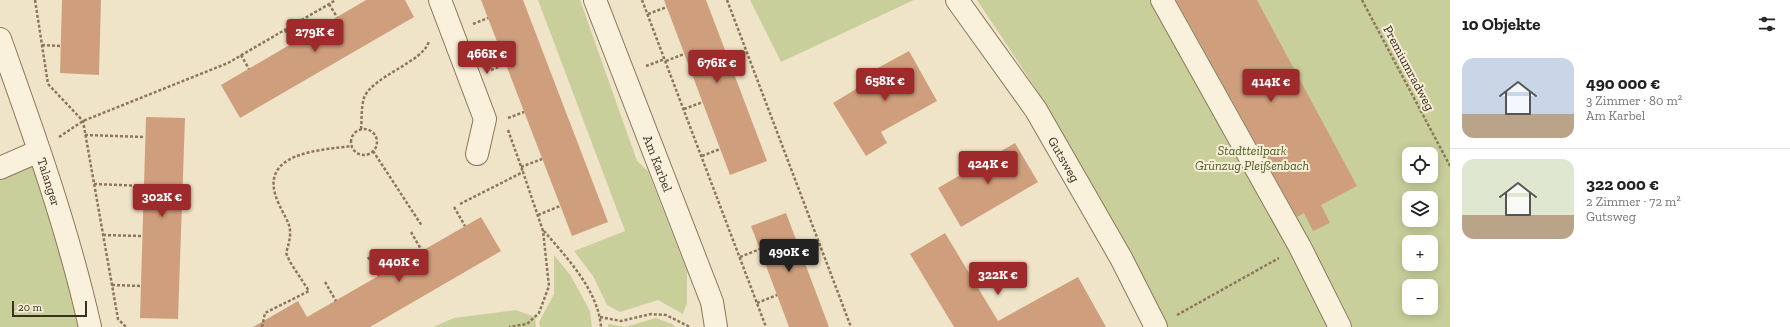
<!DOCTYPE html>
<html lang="de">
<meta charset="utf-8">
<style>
body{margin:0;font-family:"Zilla Slab",serif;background:#f2f2f2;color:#222;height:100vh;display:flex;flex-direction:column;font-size:15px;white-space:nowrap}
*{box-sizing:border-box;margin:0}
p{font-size:13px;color:#767676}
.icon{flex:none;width:22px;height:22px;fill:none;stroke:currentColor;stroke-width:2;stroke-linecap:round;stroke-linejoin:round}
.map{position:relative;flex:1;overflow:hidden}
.panel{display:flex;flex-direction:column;background:#fff;width:340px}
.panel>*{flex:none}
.controls{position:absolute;left:1402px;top:147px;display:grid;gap:8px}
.controls a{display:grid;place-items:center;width:36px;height:36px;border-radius:8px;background:#fff;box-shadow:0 2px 10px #0003;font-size:20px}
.scale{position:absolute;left:12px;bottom:10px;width:75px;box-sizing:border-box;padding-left:4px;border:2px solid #3d2e20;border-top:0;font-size:11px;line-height:14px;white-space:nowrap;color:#3d2e20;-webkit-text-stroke:3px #f7eed8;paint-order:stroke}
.price{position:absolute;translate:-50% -34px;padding:0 9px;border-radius:4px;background:#9e2a2b;color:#fff;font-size:13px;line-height:26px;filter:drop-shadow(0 1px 2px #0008)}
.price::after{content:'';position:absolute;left:50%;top:24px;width:12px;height:9px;margin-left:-6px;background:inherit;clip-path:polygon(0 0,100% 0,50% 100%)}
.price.current{background:#222;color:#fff}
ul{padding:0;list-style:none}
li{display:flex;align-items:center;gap:12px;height:100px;padding:0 12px}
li+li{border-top:1px solid #e0e0e0}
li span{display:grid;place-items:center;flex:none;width:112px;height:80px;border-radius:12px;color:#555}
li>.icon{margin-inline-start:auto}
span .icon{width:48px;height:48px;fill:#fffc;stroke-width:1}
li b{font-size:17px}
h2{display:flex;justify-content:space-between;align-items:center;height:48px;padding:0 12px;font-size:17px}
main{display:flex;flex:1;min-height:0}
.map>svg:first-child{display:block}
.green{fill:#c9cf9b;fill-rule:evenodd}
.building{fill:#cf9f7d}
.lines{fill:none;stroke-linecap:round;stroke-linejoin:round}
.minor-casing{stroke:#8d765c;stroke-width:24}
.path{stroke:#8d765c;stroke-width:2.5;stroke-dasharray:3 2;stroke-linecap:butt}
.minor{stroke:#faf1dc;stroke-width:22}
.labels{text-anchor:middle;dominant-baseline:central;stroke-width:4;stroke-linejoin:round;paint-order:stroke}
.street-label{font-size:13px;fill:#3d2e20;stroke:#f7eed8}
.park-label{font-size:13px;font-style:italic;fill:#4d5a26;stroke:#f7eed8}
</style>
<main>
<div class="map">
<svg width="1450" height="327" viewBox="0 0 1450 327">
<rect width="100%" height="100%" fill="#f0e4c8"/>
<path class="green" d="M538 0H580L637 161 648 171 687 271V303L683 314 658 300 620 312 607 305 593 276 574 251 625 231Z
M750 0H914L781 62Z
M977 0H1450V327H1163L1137 276 1034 86ZM1409 154H1431V176H1409ZM1409 198H1431V220H1409ZM1409 242H1431V264H1409ZM1409 286H1431V308H1409Z
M37 157 84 327H0V174Z
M554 255 571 276 590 311 592 327H540L539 322 554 294Z
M516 310 535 317 536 327H433L454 318Z
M656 318 672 324 675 327H608V324L625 327Z"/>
<path class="building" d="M62 0H101L99 75 60 73Z
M366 0H405L414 17 240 118 221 85Z
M481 0H523L608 222 572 236Z
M664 0H706L767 161 730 175Z
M1176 0H1257L1357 186 1321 205 1330 223 1313 231 1304 213 1297 217Z
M909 51 937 101 881 132 887 143 866 156 833 103 879 75 876 69Z
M146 117 185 118 178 319 140 318Z
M1015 143 1038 182 961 227 938 188Z
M786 213 829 327H789L777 295 751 226Z
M481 217 501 251 370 327H253L298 301 307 317Z
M945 233 998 321 1078 277 1106 327H954L910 254Z"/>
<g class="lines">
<g class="minor-casing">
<g id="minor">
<path d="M440 0 485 119 477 154"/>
<path id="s1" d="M595 0 712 302 716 327"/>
<path id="s2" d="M957 0 1036 110 1121 258 1156 327"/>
<path d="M1162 0 1300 247 1340 327"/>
<path id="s3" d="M0 39C34 134 68 229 90 327"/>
<path d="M0 168 39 151"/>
</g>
</g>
<path class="path" d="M35 0 48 84 83 121 118 319 126 327
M642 0 766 327
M727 0 851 327
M1362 0 1450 166
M329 4 337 17
M648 14 667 7
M473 24 488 18
M285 30 293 43
M42 45 61 46
M241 55 249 69
M666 61 684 54
M646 66 665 59
M491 70 506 64
M684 109 703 102
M508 118 524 112
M361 129C362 120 361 107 364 98 372 76 424 62 429 41
M351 142a13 13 0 1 1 26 0a13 13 0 1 1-26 0Z
M508 130 523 172
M85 135 145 137
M59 137 83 121 228 63 336 0
M373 151 422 226
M702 156 720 149
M521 167 542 159
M94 184 144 186
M460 204 523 172 543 231 549 286 539 313 527 324 509 327
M454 207 465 226
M538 215 560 206
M544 231C567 258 598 290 601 327
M411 232 422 251
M103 235 142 236
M368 257 379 276
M740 257 760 249
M325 282 336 301
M112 285 141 286
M757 303 777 295
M1177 315 1279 258
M600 317 621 321 651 314 666 315 690 327
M262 327 265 313 309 291 290 262 286 253C295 225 288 225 278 202 256 152 321 150 352 146"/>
<use href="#minor" class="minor"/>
</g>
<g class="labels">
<g class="street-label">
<text transform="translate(1409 68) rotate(62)">Premiumradweg</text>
<text stroke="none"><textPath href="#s2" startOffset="192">Gutsweg</textPath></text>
<text stroke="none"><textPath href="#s1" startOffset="175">Am Karbel</textPath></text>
<text stroke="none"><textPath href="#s3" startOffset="151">Talanger</textPath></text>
</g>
<g class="park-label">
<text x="1252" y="150">Stadtteilpark<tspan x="1252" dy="15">Grünzug Pleißenbach</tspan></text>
</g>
</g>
</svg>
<div class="controls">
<a><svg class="icon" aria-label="locate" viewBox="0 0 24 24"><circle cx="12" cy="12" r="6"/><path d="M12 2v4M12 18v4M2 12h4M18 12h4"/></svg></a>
<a><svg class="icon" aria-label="layers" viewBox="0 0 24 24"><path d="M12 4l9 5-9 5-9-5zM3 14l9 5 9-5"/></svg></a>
<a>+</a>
<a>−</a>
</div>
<div class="scale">20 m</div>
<b class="price" style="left:315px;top:53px">279K €</b>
<b class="price" style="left:487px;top:75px">466K €</b>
<b class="price" style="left:717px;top:84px">676K €</b>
<b class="price" style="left:885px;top:102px">658K €</b>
<b class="price" style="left:1271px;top:103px">414K €</b>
<b class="price" style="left:988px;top:185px">424K €</b>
<b class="price" style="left:162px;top:218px">302K €</b>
<b class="price current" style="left:789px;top:273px">490K €</b>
<b class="price" style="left:399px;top:283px">440K €</b>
<b class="price" style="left:998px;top:296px">322K €</b>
</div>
<section class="panel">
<h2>10 Objekte<svg class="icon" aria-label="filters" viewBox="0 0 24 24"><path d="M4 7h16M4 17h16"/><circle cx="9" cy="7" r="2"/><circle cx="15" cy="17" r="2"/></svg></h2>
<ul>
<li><span style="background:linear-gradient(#c9d6e8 70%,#b9a48a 0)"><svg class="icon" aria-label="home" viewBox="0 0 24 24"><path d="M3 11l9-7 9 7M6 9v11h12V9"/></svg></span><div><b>490 000 €</b><p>3 Zimmer · 80 m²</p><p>Am Karbel</p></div></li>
<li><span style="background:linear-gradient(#dfe7d0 70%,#b9a48a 0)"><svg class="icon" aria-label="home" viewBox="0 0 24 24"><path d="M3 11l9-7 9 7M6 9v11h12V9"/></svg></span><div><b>322 000 €</b><p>2 Zimmer · 72 m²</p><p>Gutsweg</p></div></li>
</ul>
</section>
</main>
